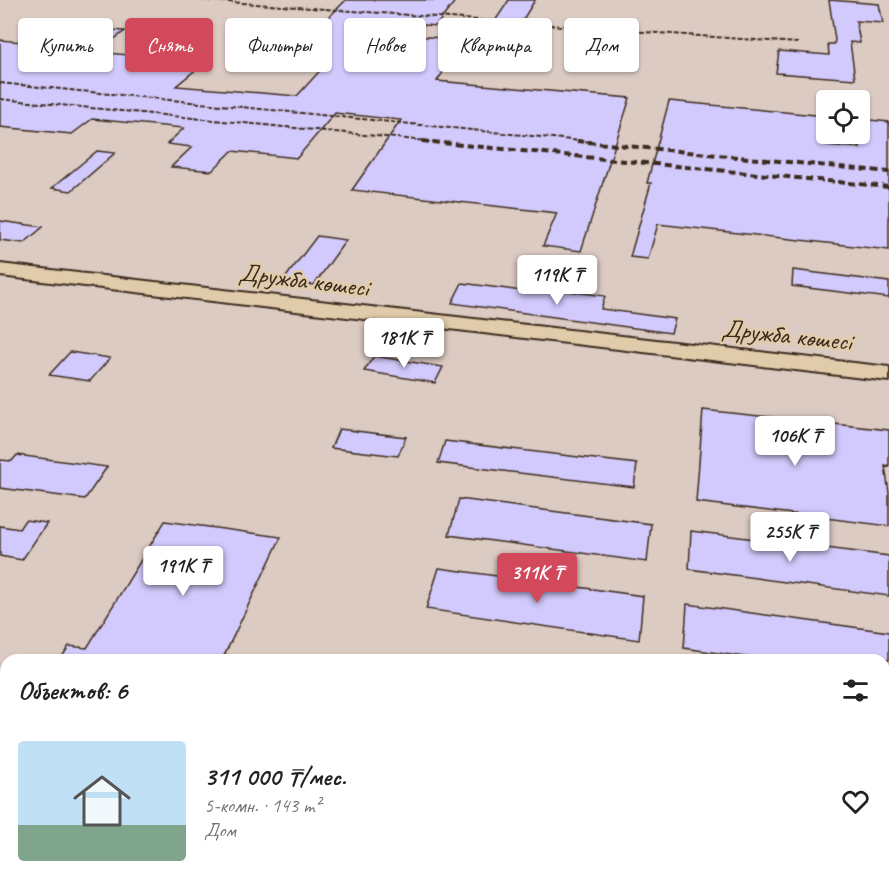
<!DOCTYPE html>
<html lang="ru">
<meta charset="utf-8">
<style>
body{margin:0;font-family:Caveat,sans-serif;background:#f2f2f2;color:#222;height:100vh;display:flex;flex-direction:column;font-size:22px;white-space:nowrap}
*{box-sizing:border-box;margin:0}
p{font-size:20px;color:#767676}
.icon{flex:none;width:33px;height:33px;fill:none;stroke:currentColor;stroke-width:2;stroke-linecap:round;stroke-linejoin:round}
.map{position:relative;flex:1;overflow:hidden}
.side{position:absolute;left:0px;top:654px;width:890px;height:236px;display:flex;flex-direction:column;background:#fff;border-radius:18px 18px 0 0;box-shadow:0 2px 4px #0004}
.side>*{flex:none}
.hud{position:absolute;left:18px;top:18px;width:854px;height:54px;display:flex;gap:12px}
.controls{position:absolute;left:816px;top:90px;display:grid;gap:12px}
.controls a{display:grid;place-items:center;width:54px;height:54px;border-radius:6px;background:#fff;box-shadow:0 2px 4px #0004;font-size:30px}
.price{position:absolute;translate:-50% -51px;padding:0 14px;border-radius:6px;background:#fff;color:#222;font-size:20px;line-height:39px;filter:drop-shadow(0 2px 3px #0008)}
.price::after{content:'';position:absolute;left:50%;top:36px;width:18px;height:14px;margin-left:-9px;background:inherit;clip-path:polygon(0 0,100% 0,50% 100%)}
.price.active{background:#d1495b;color:#fff}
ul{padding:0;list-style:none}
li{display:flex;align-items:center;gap:18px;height:150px;padding:0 18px}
li span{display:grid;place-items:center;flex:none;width:168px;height:120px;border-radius:6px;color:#555}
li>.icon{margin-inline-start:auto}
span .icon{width:72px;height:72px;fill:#fffc;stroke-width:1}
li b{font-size:26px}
h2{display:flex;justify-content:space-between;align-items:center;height:72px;padding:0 18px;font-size:26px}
.chip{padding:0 21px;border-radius:6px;background:#fff;box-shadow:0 2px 4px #0004;font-size:21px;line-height:54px}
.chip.active{background:#d1495b;color:#fff}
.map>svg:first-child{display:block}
.building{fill:#d2cafc;stroke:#3b2a1e;stroke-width:1.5}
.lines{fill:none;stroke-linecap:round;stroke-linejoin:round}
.minor-casing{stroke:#3b2a1e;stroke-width:4}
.minor{fill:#e0ccaa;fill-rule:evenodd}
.rail-far1{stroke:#3b2a1e;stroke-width:2;stroke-dasharray:5 2;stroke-linecap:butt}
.rail{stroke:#3b2a1e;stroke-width:4;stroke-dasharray:7 4;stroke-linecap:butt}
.labels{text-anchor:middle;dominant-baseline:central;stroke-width:5;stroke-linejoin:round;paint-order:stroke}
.street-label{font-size:26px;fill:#3b2a1e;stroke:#e0ccaa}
</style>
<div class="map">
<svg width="889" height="889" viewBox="0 0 889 889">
<rect width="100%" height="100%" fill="#dccbc3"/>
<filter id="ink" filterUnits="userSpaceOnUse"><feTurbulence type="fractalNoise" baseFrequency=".0167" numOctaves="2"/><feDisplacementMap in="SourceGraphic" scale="12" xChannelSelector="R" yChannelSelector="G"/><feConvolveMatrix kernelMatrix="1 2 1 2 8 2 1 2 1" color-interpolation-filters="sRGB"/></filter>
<g filter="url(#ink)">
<path class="building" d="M346 0H456L436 26 388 22 358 55 398 58 416 36 465 40 437 81 630 98 581 251 543 246 557 213 352 190 401 120 335 113 297 158 232 151 212 171 171 167 192 147 167 144 184 128 92 119 72 134 0 127V40L69 46 96 29 125 31 96 52 205 62 176 86 297 96 326 64 275 60 311 26 319 27Z
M509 0H535L514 34 535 36 526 52 477 48Z
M829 0 879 4 883 23 856 21 860 43 850 42 855 79 776 73 779 51 829 55 828 44H834L835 40Z
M669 101 826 116V145L860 148V119L889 122V250L658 224 648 259 630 257 651 183H647Z
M97 151 115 153 71 191 52 188Z
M0 221 43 227 24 243 0 240Z
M317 236 346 240 314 285 283 281Z
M793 270 889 282V298L792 286Z
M462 283 522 291 524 285 605 296 601 309 675 319 671 333 452 303Z
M70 352 110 358 90 381 49 375Z
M374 356 443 367 435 383 364 371Z
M703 410 889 430V467L885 466 889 493V526L696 502Z
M339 429 406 437 398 456 331 448Z
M445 441 637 464 634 487 438 463Z
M17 455 107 467 85 499 0 488V460L12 461Z
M459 499 651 524 647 562 449 535Z
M25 520 47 523 22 560 0 556V526L19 529Z
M165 521 281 537 222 660H60L69 646 87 648Z
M691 531 889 556V596L689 569Z
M439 568 643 596 639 640 426 609Z
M687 604 889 632V660H765L684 648Z"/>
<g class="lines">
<g class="minor-casing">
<path id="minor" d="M0 264 889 367V381L0 276Z"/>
</g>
<use href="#minor" class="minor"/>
<path class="rail-far1" d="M200 0 798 43
M0 83 592 142
M0 99 437 142"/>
<path class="rail" d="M422 141 889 187
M577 141 889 172"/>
</g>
</g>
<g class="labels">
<g class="street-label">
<text transform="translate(304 280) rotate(7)">Дружба көшесі</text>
<text transform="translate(787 335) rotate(6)">Дружба көшесі</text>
</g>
</g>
</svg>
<div class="controls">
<a><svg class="icon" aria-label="locate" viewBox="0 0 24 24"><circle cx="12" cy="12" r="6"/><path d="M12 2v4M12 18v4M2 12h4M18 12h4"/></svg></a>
</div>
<b class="price" style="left:557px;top:306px">119K ₸</b>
<b class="price" style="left:404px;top:369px">181K ₸</b>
<b class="price" style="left:795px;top:467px">106K ₸</b>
<b class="price" style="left:790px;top:563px">255K ₸</b>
<b class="price" style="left:183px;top:597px">191K ₸</b>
<b class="price active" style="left:537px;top:604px">311K ₸</b>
<div class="hud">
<a class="chip">Купить</a>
<a class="chip active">Снять</a>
<a class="chip">Фильтры</a>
<a class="chip">Новое</a>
<a class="chip">Квартира</a>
<a class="chip">Дом</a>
</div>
<section class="side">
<h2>Объектов: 6<svg class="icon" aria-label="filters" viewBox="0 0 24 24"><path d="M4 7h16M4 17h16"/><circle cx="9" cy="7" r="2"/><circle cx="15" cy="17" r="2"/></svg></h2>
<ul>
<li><span style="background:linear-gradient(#bfe0f5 70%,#7fa58c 0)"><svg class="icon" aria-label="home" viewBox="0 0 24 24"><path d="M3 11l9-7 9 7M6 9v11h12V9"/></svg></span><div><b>311 000 ₸/мес.</b><p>5-комн. · 143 m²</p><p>Дом</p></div><svg class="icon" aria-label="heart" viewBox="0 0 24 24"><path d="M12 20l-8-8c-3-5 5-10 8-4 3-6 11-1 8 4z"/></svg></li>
</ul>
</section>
</div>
